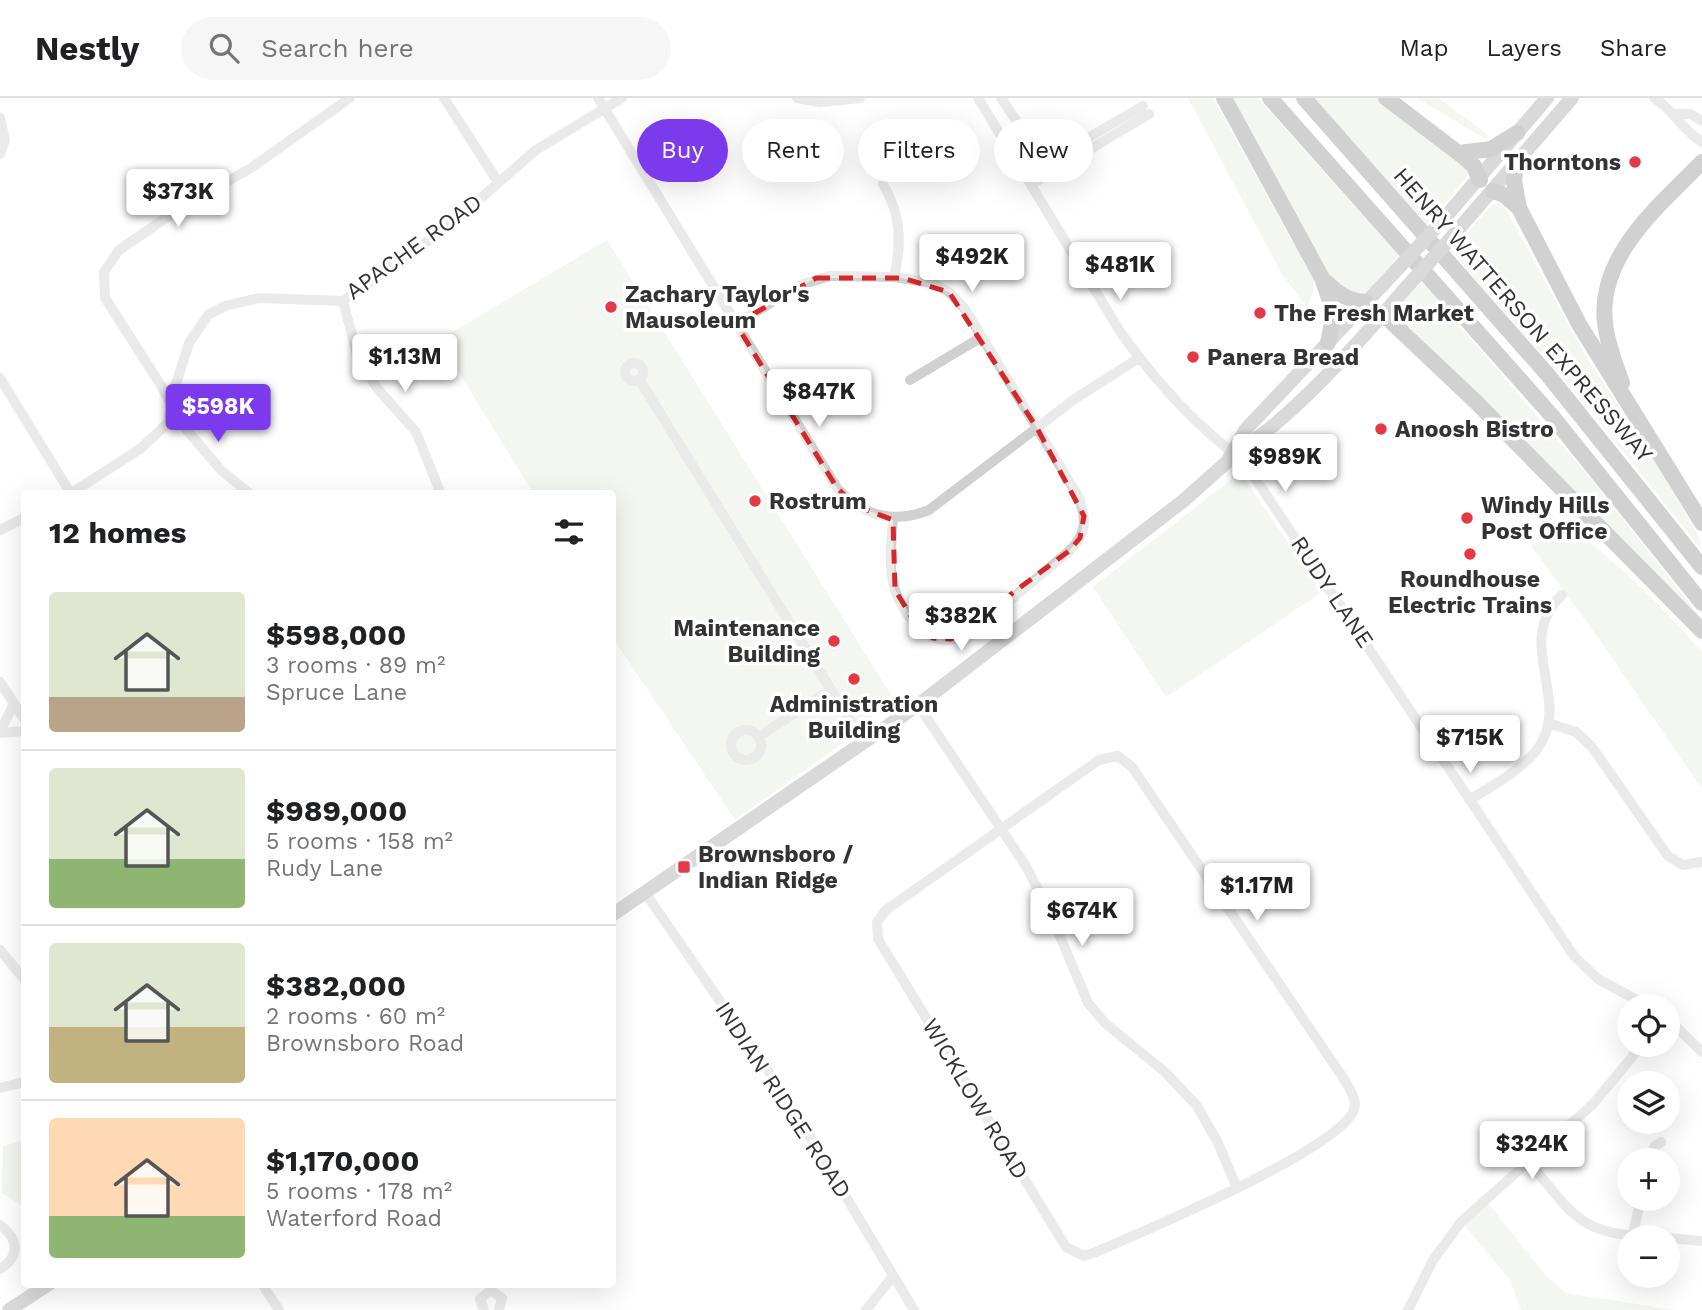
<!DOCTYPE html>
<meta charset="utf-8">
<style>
body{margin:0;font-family:"Work Sans",sans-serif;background:#f6f6f6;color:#202124;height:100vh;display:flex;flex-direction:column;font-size:26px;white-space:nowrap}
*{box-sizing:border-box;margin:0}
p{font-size:23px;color:#757577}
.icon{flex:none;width:38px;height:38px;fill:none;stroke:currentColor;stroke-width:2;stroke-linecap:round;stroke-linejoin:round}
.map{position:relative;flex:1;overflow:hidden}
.drawer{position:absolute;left:21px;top:392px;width:595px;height:798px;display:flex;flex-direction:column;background:#fff;border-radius:7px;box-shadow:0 7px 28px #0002}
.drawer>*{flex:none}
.hud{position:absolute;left:637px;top:21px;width:665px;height:63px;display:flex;gap:14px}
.buttons{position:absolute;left:1617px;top:896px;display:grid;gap:14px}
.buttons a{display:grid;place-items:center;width:63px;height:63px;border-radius:50%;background:#fff;box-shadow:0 7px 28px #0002;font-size:35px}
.price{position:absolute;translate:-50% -60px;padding:0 16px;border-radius:7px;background:#fff;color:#222;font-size:23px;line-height:46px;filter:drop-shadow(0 2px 4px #0008)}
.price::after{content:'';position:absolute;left:50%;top:42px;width:21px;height:16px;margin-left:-10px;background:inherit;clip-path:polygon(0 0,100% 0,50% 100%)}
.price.current{background:#7c3aed;color:#fff}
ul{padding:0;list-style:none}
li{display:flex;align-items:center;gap:21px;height:175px;padding:0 28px}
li+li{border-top:2px solid #e0e0e0}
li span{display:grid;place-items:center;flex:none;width:196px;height:140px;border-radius:7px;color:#555}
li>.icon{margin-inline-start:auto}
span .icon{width:84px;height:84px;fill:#fffc;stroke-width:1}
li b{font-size:30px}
h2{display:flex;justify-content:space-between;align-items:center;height:84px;padding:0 28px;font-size:30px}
.tag{padding:0 24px;border-radius:32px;background:#fff;box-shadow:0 7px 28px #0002;font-size:24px;line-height:63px}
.tag.current{background:#7c3aed;color:#fff}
header{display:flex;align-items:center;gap:42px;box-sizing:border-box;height:98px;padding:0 35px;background:#fff;border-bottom:2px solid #e0e0e0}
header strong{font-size:33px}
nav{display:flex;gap:38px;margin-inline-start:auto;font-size:24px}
.search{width:490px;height:63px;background:#f6f6f6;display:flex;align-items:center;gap:18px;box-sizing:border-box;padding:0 24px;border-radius:38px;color:#757577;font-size:26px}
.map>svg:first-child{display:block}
.green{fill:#e6ecdf}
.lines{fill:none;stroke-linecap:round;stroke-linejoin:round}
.minor{stroke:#d0d0d0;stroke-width:10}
.major{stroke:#ababab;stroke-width:14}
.highway{stroke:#9a9a9a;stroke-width:16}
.major-bridge{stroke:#ababab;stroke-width:14}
.marked{fill:none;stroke:#d62828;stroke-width:5;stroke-dasharray:14 9;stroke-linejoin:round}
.poi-dot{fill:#e63946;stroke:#fff;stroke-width:2.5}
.labels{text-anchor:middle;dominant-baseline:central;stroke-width:7;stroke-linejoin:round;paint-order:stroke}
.poi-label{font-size:23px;font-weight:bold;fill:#333;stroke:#fff;text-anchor:start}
.street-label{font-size:23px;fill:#333;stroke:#fff}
</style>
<header>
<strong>Nestly</strong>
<div class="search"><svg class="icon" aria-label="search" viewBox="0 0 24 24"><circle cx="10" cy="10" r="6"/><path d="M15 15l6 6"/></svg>Search here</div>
<nav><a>Map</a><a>Layers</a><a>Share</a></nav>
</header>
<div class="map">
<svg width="1702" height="1212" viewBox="0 0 1702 1212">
<rect width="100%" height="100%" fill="#fff"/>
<path class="green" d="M1188 0H1213L1293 145 1314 172V193L1307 209 1283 178Z
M1230 0H1258L1399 158 1362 199 1347 193 1329 178Z
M1315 0H1379L1466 65 1468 77 1427 128Z
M1417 0H1438L1490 38 1485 41Z
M1498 105 1506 111 1586 259 1646 349 1697 435 1702 452 1588 309 1451 153 1493 106Z
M607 142 893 600 844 644 735 722 613 540 612 396 533 395 439 242Z
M1422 184 1590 380 1702 521V528L1401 220 1398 208Z
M1232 381 1246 383 1322 494 1166 599 1093 489Z
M1568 426C1617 465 1661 506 1702 554V691L1599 541 1531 448Z
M24 1042V1109L2 1095 3 1048Z
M1488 1105 1546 1178 1566 1195 1675 1212H1521L1510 1182 1464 1127Z"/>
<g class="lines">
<path class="minor" d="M444 0 498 84
M598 0 837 390C862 418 894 426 929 412L1076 300 1139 260
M797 0 820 4 860 0
M978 0 1121 235C1155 282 1196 329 1243 362L1574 858 1598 881 1648 908
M1001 0 1036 52H1049L1055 46 1057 37
M1654 0C1674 12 1683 33 1702 44
M1674 16H1690L1702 23
M0 20 5 42 0 56
M1026 76 1143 8
M883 86C901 116 902 146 894 179
M1032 86 1149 16
M343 203 358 260 377 290 416 334 441 396
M736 226 800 187 830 178 894 179 933 185 949 194 965 211 1078 398C1087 420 1087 436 1069 453 1047 471 976 534 953 541 923 549 895 505 892 479 889 459 892 439 893 419
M625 274a9 9 0 1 1 18 0a9 9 0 1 1-18 0Z
M0 280 71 396
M639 281 864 645
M910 282 980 240
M70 396 140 351 168 325 175 289 189 245 208 217 225 208 259 200 343 203 449 128 536 52 622 0
M250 396 221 372 179 323 162 289 105 200 104 174 119 152 179 111 251 70 350 0
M0 432 24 420
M0 584 24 621
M918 607 1026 768 1052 819 1088 905 1105 925 1165 974 1197 1008 1218 1045 1237 1090
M1548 625 1576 634 1592 649 1668 758 1683 767 1702 764
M731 647a15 15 0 1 1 30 0a15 15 0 1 1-30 0Z
M0 633 14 606
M0 635 24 633
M758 639 831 592
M1118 658 1132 669 1346 984C1351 994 1358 1003 1353 1014 1333 1054 1144 1133 1096 1154L1084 1158 1066 1149 878 841 877 824 886 812 1099 662Z
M1469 702C1492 688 1522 672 1538 650 1573 601 1512 544 1562 497
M646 796 784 996 914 1212
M0 852 24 881
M1668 921 1702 954
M0 990 24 984
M1649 1062 1655 1048 1661 1044
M1529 1064C1576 1120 1579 1137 1657 1139
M0 1127C19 1141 20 1159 0 1171
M1632 1139 1641 1101
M1668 1140 1702 1143
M262 1186 279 1212
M484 1212 480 1201 491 1192 502 1200 499 1212
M866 1212 893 1178
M1408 1212 1433 1162 1461 1124 1593 1006 1642 947"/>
<path class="major" d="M1442 123 1547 0
M1443 149 1572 0
M1235 355C1291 322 1360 243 1403 193
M612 817 918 607 1183 403 1227 364 1246 331 1391 178
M9 1212 49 1186"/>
<path class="highway" d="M1224 0 1322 180 1334 215 1328 245
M1270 0 1552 318 1702 505
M1304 0 1548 277 1702 469
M1386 0 1465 60 1474 68 1480 82
M1459 55 1491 51 1517 35
M1516 66 1514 83 1519 110 1579 226 1702 425
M1493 93 1504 97 1519 110
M1326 184C1338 196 1349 203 1366 204
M1383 216 1476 304 1702 533
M1622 285C1616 268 1609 250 1606 232 1593 161 1658 109 1702 64"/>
<path class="major-bridge" d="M1391 178 1442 123
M1403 193 1443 149"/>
</g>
<path d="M0 0H1702V1212H0ZM816 180H902L949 194 1037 330 1084 418 1080 440 1069 453 951 541 933 540 917 528 895 492 893 422 856 408 837 390 736 226Z" fill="#fff" fill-opacity=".55" fill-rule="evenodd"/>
<path class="marked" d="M816 180H902L949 194 1037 330 1084 418 1080 440 1069 453 951 541 933 540 917 528 895 492 893 422 856 408 837 390 736 226Z"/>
<g class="poi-dot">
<circle cx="1635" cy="64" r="7"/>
<circle cx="611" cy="209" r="7"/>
<circle cx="1260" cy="215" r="7"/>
<circle cx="1193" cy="259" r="7"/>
<circle cx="1381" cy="331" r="7"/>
<circle cx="755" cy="403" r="7"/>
<circle cx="1467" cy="420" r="7"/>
<circle cx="1470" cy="456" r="7"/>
<circle cx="834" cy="543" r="7"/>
<circle cx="854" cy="581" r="7"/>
<rect x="677" y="762" width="14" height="14" rx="3.5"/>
</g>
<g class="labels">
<g class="poi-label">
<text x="1621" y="64" text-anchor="end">Thorntons</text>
<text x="625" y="196">Zachary Taylor's<tspan x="625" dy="26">Mausoleum</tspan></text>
<text x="1274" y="215">The Fresh Market</text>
<text x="1207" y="259">Panera Bread</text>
<text x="1395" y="331">Anoosh Bistro</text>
<text x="769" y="403">Rostrum</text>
<text x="1481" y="407">Windy Hills<tspan x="1481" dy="26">Post Office</tspan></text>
<text x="1470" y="481" text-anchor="middle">Roundhouse<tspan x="1470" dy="26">Electric Trains</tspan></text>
<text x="820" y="530" text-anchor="end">Maintenance<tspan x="820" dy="26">Building</tspan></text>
<text x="854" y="606" text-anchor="middle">Administration<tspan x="854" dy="26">Building</tspan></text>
<text x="698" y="756">Brownsboro /<tspan x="698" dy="26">Indian Ridge</tspan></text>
</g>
<g class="street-label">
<text transform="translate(414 149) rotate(-36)">APACHE ROAD</text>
<text transform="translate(1523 217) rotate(49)">HENRY WATTERSON EXPRESSWAY</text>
<text transform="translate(1332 494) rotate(56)">RUDY LANE</text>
<text transform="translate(975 1001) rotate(59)">WICKLOW ROAD</text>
<text transform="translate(783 1002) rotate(57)">INDIAN RIDGE ROAD</text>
</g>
</g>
</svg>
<div class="buttons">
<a><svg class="icon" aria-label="locate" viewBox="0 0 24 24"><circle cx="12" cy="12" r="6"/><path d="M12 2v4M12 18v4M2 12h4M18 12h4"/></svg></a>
<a><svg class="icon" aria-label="layers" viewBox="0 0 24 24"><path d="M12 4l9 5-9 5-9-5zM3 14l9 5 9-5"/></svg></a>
<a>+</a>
<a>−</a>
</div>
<b class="price" style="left:178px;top:131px">$373K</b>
<b class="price" style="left:972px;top:196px">$492K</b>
<b class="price" style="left:1120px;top:204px">$481K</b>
<b class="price" style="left:405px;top:296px">$1.13M</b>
<b class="price" style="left:819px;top:331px">$847K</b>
<b class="price current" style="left:218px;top:346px">$598K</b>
<b class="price" style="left:1285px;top:396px">$989K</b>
<b class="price" style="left:961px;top:555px">$382K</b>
<b class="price" style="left:1470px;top:677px">$715K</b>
<b class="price" style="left:1257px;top:825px">$1.17M</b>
<b class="price" style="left:1082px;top:850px">$674K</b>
<b class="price" style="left:1532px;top:1083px">$324K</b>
<div class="hud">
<a class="tag current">Buy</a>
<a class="tag">Rent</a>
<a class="tag">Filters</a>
<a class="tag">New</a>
</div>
<section class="drawer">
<h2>12 homes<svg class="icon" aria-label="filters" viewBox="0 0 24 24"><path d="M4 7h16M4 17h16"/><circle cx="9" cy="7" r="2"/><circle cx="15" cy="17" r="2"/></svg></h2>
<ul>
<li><span style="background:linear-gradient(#dfe7d0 75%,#b9a48a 0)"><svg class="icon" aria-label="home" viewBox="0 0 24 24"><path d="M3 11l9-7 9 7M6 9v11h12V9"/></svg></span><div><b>$598,000</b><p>3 rooms · 89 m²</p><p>Spruce Lane</p></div></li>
<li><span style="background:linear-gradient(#dfe7d0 65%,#8fb573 0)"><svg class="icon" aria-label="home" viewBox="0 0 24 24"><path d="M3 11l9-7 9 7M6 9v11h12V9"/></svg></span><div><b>$989,000</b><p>5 rooms · 158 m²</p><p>Rudy Lane</p></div></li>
<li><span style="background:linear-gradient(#dfe7d0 60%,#c2b280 0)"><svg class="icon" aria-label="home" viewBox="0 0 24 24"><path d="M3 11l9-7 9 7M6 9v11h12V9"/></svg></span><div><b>$382,000</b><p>2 rooms · 60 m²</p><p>Brownsboro Road</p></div></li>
<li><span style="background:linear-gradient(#ffd9b3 70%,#8fb573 0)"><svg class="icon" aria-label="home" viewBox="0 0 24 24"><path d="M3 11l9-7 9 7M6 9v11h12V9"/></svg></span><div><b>$1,170,000</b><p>5 rooms · 178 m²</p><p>Waterford Road</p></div></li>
</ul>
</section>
</div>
